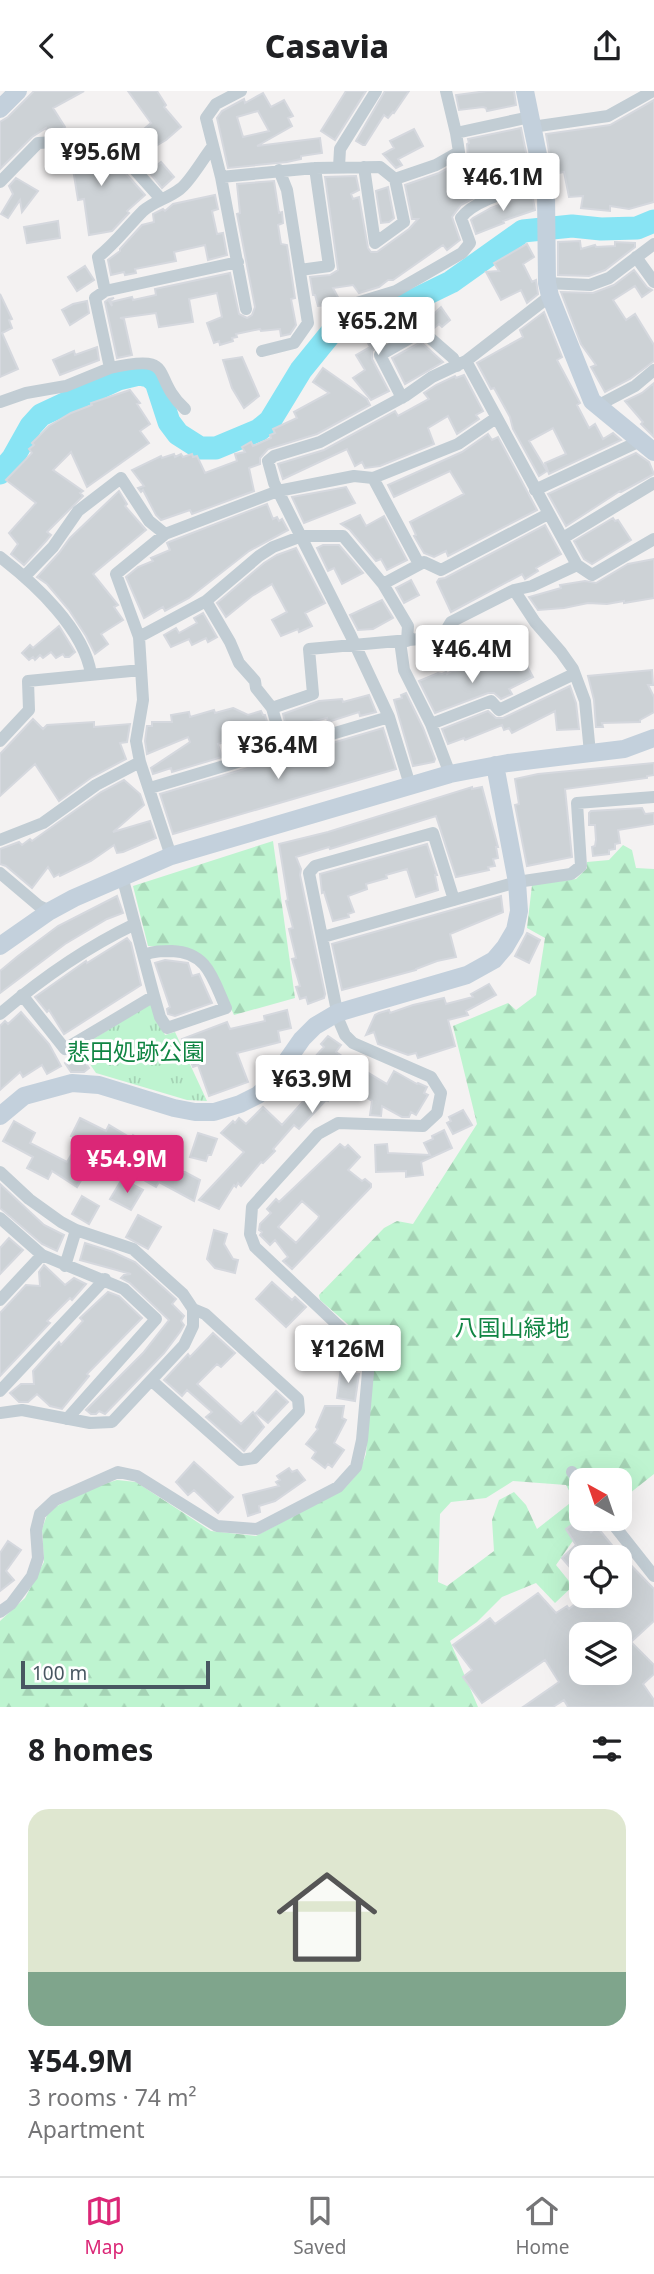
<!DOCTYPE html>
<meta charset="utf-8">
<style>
body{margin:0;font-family:"Noto Sans","Noto Sans JP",sans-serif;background:#f6f6f6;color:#202124;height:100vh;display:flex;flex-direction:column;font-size:26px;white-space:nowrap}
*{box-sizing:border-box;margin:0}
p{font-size:23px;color:#757577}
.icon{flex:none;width:38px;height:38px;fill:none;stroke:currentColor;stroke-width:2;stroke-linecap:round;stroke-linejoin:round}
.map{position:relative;height:1616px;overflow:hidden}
.details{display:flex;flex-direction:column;background:#fff;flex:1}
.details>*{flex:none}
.needle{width:46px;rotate:320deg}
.controls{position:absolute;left:569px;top:1377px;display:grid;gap:14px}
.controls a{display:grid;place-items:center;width:63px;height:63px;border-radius:14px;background:#fff;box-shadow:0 7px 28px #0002;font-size:35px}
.scale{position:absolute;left:21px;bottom:18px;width:189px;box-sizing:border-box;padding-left:7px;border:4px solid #485761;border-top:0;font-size:19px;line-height:24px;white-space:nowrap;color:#485761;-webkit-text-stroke:5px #fff;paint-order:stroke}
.price{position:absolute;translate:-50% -60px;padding:0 16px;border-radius:7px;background:#fff;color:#222;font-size:23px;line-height:46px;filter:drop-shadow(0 2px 4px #0008)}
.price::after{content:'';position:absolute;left:50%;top:42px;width:21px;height:16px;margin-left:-10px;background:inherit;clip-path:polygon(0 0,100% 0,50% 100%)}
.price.current{background:#db2777;color:#fff}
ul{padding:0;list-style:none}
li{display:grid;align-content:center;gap:14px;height:371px;padding:0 28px}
li span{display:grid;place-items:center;height:217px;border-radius:21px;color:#555}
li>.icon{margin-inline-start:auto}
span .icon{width:126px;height:126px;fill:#fffc;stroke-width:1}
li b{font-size:30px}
h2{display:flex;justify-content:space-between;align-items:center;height:84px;padding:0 28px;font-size:30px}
header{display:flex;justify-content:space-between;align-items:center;height:91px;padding:0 28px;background:#fff;font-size:32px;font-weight:800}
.dock{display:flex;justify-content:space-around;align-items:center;height:98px;border-top:2px solid #e0e0e0;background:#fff;font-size:19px;color:#757577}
.dock a{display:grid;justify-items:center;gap:4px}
.dock .current{color:#db2777}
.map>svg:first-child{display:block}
.forest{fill:url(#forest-firs);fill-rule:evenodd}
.park{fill:url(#park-tufts)}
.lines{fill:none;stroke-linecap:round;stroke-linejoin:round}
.river{stroke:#88e4f4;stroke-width:23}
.building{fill:#cdd2d6;stroke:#d5d8de;stroke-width:2;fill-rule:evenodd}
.street{stroke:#c2cdd4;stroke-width:12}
.secondary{stroke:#c3d0dc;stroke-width:18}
.labels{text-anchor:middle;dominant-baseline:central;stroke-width:6;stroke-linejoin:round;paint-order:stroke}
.park-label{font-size:23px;fill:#108543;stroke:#fff}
</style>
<header><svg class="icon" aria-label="back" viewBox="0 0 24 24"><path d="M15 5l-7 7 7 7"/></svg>Casavia<svg class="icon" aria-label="share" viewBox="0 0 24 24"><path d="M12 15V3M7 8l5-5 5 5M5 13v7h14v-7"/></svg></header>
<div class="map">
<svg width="654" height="1616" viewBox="0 0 654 1616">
<defs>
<pattern id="forest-firs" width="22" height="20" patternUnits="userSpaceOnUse" patternTransform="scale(1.75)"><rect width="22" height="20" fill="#bef4d0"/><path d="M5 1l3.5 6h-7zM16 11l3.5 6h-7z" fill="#a5d3b5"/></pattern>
<pattern id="park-tufts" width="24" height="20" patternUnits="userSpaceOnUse" patternTransform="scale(1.75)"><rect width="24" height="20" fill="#bef4d0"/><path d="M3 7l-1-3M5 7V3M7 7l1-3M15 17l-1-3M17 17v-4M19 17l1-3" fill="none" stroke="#a5d3b5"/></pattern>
</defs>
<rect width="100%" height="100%" fill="#f4f2f2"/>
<path class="forest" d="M273 750 295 907 234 924 209 871 191 858 148 855 133 795Z
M623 754 632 759 636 777 654 778V1383L620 1410V1390H581V1428H597L572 1451 556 1474 573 1495 555 1512 536 1492 502 1506 477 1531 450 1550 478 1616H0V1530L25 1507 44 1471 42 1438 47 1424 57 1415 94 1396 117 1389 136 1391 211 1440 256 1445 341 1400C354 1389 361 1379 366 1363L374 1265 359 1243 320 1209 319 1204 384 1137 397 1130 413 1133 477 1033 453 935 508 912 516 919 536 904 545 847 527 837 532 794 576 788 587 777V771L609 769ZM513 1390 566 1394 574 1409 537 1438 526 1414 514 1401 499 1409 492 1429 494 1460 447 1495 438 1491 440 1423 451 1411 486 1407Z"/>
<path class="park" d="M151 912 165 944 175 941 207 1010 187 1009 96 982 79 957Z"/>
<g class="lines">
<path class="river" d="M0 382 13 367 31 335 41 324 118 288 139 283 149 285 156 291 169 331 178 343 200 357H216L259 339 270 330 301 279 331 242 352 229 376 218 393 217 412 210 451 191 523 140 572 135 601 138 637 137 654 130"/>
</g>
<path class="building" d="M34 0H84L53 17 65 36 62 38 65 41 49 43 46 37 32 46 0 78V31L8 26Z
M128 0H157L166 14 164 16 181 36 166 49 139 65 134 57 153 46 145 37 151 32Z
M346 0H366L335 49 321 40Z
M385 0H409L394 22 393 21 388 27 384 24 365 54H363L356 50Z
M487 0H514L516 14 487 20 486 17 483 16 459 19 456 4Z
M263 2 271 16 284 9 293 25 288 27 292 35 257 55 320 47 322 62 301 65V68L287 71 228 77 217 27 222 20 244 8 245 12ZM258 20 269 40 243 46 237 26Z
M654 9V111L629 118 610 115V120L581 117 583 105 569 106 564 81 553 83 546 43 610 34Z
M521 37 529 76 514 79V81L508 84 489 89 492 97 461 114 452 126 460 149 447 159 443 154 393 189H388L379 196 359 202 353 194 333 197 340 210 338 213 318 215 315 204H313L310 186 330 184 338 179 325 86 356 85 359 99 351 103 353 108 359 106 368 157 371 161H377L409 138 418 128H412L405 94 439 82 468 67 467 53 469 52 468 48Z
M414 38 423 55 398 68 402 74 396 77 383 63 394 57 390 50Z
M93 55 95 70 106 60 145 104 127 120 129 122 112 140 89 144 84 108 78 109 73 78 59 80 56 64Z
M161 71 174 86 162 97 149 81Z
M16 87 38 100 22 121 20 109 8 127 1 123 13 103 9 95Z
M274 90 279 122 282 121 283 132 278 134 281 153 287 154 295 207 291 208 296 234 290 243 281 245 280 238 261 240 260 238 236 243 237 246 232 247 233 250 220 254 219 250 214 252 207 232 222 226 217 202 189 208 193 231 159 236 156 222 120 227 124 228 132 264 117 267 105 211 109 208 114 207 109 210 112 215 111 211 132 206 133 209 156 204 155 198 230 182 239 223 247 227 252 224 255 216 237 123 240 122 237 93Z
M388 96 394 127 389 131 381 132 376 100Z
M532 102 535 119 503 130 504 132 476 143 471 129 473 127 491 117Z
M215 104 218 118 212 120 217 143 223 142 227 164 208 169 205 154 174 161 176 170 135 178 136 182 125 184 124 181 111 184 108 169 120 160V158L142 134 154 131 153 123 163 118 165 120 173 113Z
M58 130 60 147 27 152 24 136Z
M580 150 581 158 595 154 596 156 615 155V151L635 152V156L605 179 589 185 558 184V151Z
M527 153 534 166 523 173 532 191 536 189 538 203 527 212 521 199 501 209 486 181 499 180 494 172Z
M85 175 94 189 77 200 68 186Z
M634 179 647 196 652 199 642 206 635 195 613 209 626 229 635 223 654 254V270L630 288 605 301 591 276 596 274 581 253 561 201 593 202 614 194Z
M0 203 12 228 9 229 12 237 2 242 18 278 0 286Z
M87 210 89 222 70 234 62 219 73 213Z
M441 216 450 229 442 236 439 233 433 238 424 232Z
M544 221 562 266 557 269 580 312 577 314 589 337 595 333 603 348 613 342 621 349 549 383 545 372 566 363 553 337 529 350 547 380 539 385 513 338 510 326 494 297 491 298 477 272 523 246 520 239Z
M408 224 414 235 372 260V268L389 300 371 309 353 287 365 279 356 264 370 256 364 244Z
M421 251 443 271 405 293 392 267Z
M97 256 99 269 60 284 53 269 74 260 75 264Z
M242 266 259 305 244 317 232 297 223 269Z
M323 277 367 308 370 314 317 343 268 358 260 367V373L249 377 254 400 192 423 190 419 161 429 156 424 143 399 141 401 138 397 144 395 132 379 161 365 162 367 174 363 175 366 181 363 183 366 192 363 193 366 197 365 205 382 237 370 235 363 245 361 242 356 251 351 253 355 271 347 270 344 275 342 273 338 297 327 294 321 329 302 313 291Z
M464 284 483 320 476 324 479 328 457 343 448 325 428 337 434 353 380 375 365 377 362 371 355 375 347 358 283 388 278 373 324 359 395 320 398 325 429 308 424 302 436 294 455 285 456 287Z
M654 292V346L641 333 643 331 625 310 642 302Z
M130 299 140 312 137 313 150 333 140 340 149 352 87 396 71 361 53 379 83 400 80 402 83 405 47 441 51 444 46 450 24 474 11 463 18 453 9 442 36 412 6 389 32 362 29 358 34 354 32 352 49 335 71 322 92 314 91 312Z
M488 343 492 349 498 346 537 419 448 465 446 460 434 466 424 462 414 445 416 444 410 431 464 403 450 380 394 406 388 394 462 361Z
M636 362 649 371 654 383 621 401 620 400 566 435 548 403Z
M346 396 355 412 304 432 292 406Z
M119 400 127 413 125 415 146 439 93 483 118 514 114 516 123 529 101 543 108 553 95 563 86 545 69 519 47 493 37 486 59 462 70 447Z
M267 413 273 428 277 426 279 430 282 428 288 439 249 460 189 507 165 520 163 516 144 527 126 486 138 476 153 470 151 467 170 459 167 452 169 451Z
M360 424 366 435 384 425 407 469 387 479 381 468 376 470 350 439 341 433Z
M613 427 615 430 618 429 631 449 592 473 584 468 574 450Z
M545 434 561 463 536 477 538 480 525 488 522 483 451 521 437 491 439 488 445 487Z
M323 454H339L363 482 342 493 334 477 328 480 317 457Z
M296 457 325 512 305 522 312 535 299 541 298 538 281 545 272 529 287 521 272 493 252 505 226 526 217 512 264 472 277 464Z
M654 468V507L624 512V510L607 513 588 512 564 517 538 519 529 506 561 497 560 494 585 490 596 492 628 473Z
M411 489 419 504 404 512 396 497Z
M382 509 393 527 373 538 358 539 350 524Z
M203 522 217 546 208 551 206 547 192 554 189 548 171 556 164 544 176 537 179 542 197 532 194 527Z
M59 535 75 561 69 566H65L63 563 56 567 51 561 43 567 40 564 35 569 33 566 29 569 22 562 30 554 33 557Z
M526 573 533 586 509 598 512 603 501 608 494 602H488L435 622 419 590 438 582 442 583 446 581 447 583 452 580 519 574 520 576Z
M652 579 653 594H648L654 606V621L640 629V631L602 632 603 636H596L594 609 588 585Z
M570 595 576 612 579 638 557 639 555 620 512 642 509 637 504 639 502 634 465 649 464 647 448 653 442 638 488 620 496 627H503Z
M406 602 423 637 435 668 434 671 413 675 394 609 402 607 401 604Z
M369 604 376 621 360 625 359 621 328 631 327 627 291 636 286 635 283 623 319 610 342 608 343 611Z
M233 617 248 624 261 620 263 624H265L270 641 258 644 260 648 250 651 247 644 218 653 222 666 172 681 171 677 153 683 151 677 190 651 188 646 147 663 145 650 147 635H152V631H172L171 624 189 621 190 626 214 619 215 622Z
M33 628 43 638 47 634 94 631V636L130 633 127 651 120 652 126 668 92 686 59 710 35 673 0 705V663Z
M383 637 396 678 173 743 160 703Z
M654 672V684L647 685V687L565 698 572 766 527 775 515 714 519 713 515 688 538 683Z
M124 689 140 703 144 714 113 741 150 730 156 747 123 761 117 762 114 754 91 770 60 785 59 783 54 786 48 776 32 797 6 775 0 773V758L19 751 22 754 30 748 32 750 101 701Z
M472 696V698L482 696 498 756H496L498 767 493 768 495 775 488 776 489 779 456 786 436 725 330 758 329 756 296 766 301 778 300 784 325 903 324 907 308 913 306 906 300 908 296 896 300 895 292 868 296 867 289 838 293 837 286 810 288 809 279 753 328 741Z
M642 717 645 723 654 722V733L618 739 620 752 615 753V758L609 759V763L593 765 592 756 595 755 596 749 595 734H589V722L591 720Z
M427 753 437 784H435L438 799 416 806 407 778 386 784 387 787 366 793 367 798 348 805 354 821 348 823 349 826 333 830 324 801 322 802 320 783Z
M117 805 123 822 107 828 65 853 0 902V880L18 865 58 835Z
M501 805 503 821 450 843 456 866 437 870 416 878V879L342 899 332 853Z
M527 842 540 849 529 872 515 865Z
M127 847 131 852 141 894 64 943 49 919 47 921 35 906 86 870 87 872Z
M165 869 188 872 192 885 199 883 212 912 175 925 168 923 167 918 170 916 155 872Z
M489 893 496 904 466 920 468 924 448 929 455 955 418 967 416 962 408 964 378 953 374 941 366 944 375 924 379 922 389 919 390 922 413 914 444 907 446 913 473 906 471 903Z
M287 919 291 937 278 940 280 951 237 962 248 991 209 1005 198 974 193 976 182 948 227 931 230 938 265 930 264 925Z
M21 921 49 953 61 975 47 983 42 974 23 986 20 981 0 999V935L5 930 8 933Z
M328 945 341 954 336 961 354 973 356 969 363 976 362 978 387 993 394 980 417 993 418 992 427 996 424 1002 428 1004 416 1024 411 1021 409 1026H402L382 1015 381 1025 370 1024 372 1010 344 993 341 998 338 996 328 1010 326 1009 299 1038 294 1034 273 1058 275 1060 263 1072 261 1071 241 1095 238 1092 236 1096 234 1094 219 1118 199 1109 244 1061 221 1042 233 1030 235 1032 239 1027 246 1033 263 1016 282 1034 308 1005 314 996 311 994 328 978 314 967 324 956 321 953Z
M79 962 89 977 84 981H71L65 972Z
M463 1019 472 1034 453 1043 447 1032 451 1030 449 1026Z
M80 1027 106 1040 109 1034 131 1047 133 1044 141 1049 138 1058 142 1062 179 1085 180 1081H185L200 1089 194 1110 159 1091 156 1096 140 1087 147 1076 116 1058 113 1063 90 1051 80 1067 91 1073 77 1096 52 1080 48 1088 27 1077 33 1066 3 1050 14 1030 35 1042 30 1052 67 1071 80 1049 71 1045Z
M444 1039 452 1057 421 1071 423 1084 406 1086V1080L376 1081 375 1054 387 1053 388 1062 430 1064 424 1052 433 1048 432 1045Z
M198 1042 217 1048 211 1064H208L206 1070 190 1066Z
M340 1053 345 1057 348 1054 360 1066 348 1079 362 1090 365 1088 371 1093V1096L292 1178 283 1170 288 1166 275 1149 270 1154 260 1144 262 1141 259 1139 260 1133 271 1122 267 1118 276 1108 279 1111ZM302 1110 319 1125 318 1128 296 1152 278 1136Z
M122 1088 143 1099 131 1119 110 1108Z
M0 1093 44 1134 64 1144 57 1160 42 1153 0 1117Z
M82 1105 99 1115 89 1133 72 1123Z
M138 1124 161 1136 148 1158 126 1146Z
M214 1139 227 1143 224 1153 233 1168 238 1169 235 1182 215 1177 207 1168Z
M9 1147 23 1159 0 1183V1157Z
M85 1152 113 1161 135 1171 176 1208 172 1213 184 1225 181 1230 184 1234 180 1241 164 1262 105 1323 99 1320 96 1323H91L86 1319 143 1262 169 1229 130 1192 121 1187 124 1184 131 1183 80 1169Z
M44 1174 65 1194 74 1187 86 1193 72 1209 70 1207 47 1230 50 1232 0 1285V1222L26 1194 40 1195 39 1181Z
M272 1191 292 1209 295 1206 306 1216 286 1236 256 1208Z
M108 1201 119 1205 142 1227 87 1283 89 1285 62 1318 50 1315 37 1303 28 1311H19L10 1302 21 1293H34L33 1280 59 1251 61 1254 83 1230 80 1227Z
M213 1242 235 1262 221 1276 217 1273 197 1293 241 1333 253 1321 264 1336 244 1360 206 1326 212 1321 187 1299 182 1305 164 1289 188 1263 190 1266Z
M342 1269 348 1282 359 1283 355 1310 337 1307Z
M276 1300 288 1311 268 1332 256 1322Z
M325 1315H344L342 1327 346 1329 334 1352 344 1359 332 1376 328 1373 325 1377 312 1367 316 1361 306 1353 318 1338 316 1336Z
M194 1371 233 1406 218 1422 194 1399 188 1404 176 1391Z
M289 1377 292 1381 297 1379 305 1389 275 1410 259 1415 260 1421 248 1425 243 1404 279 1395 276 1391 280 1389 277 1385Z
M581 1427 591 1441 597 1436 612 1454V1458L603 1466H581V1489L562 1467 576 1454 566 1438Z
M8 1450 21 1459 6 1480 14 1489 0 1500V1462Z
M620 1463 654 1498V1530L631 1551 654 1574V1583L643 1593 654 1609V1616H568L564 1609 553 1616H523L559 1591 545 1569 482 1612 463 1586 472 1579 453 1554 490 1527 495 1533 538 1502 556 1522 567 1515 569 1518 584 1505H620ZM581 1544H620V1582H581Z"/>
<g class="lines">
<path class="street" d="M241 0 216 13 206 27 221 86 246 218
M446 0 456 42
M532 36 608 25 653 0
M339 76 340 58 376 0
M364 76 375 152 404 131 395 88
M221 86 315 77 380 76 395 88 436 74 459 61 456 42 530 26
M0 91 38 52 74 50 98 43 109 50 161 108
M636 166 654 191
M300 179 329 175 315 77
M547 192 590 194 609 187 654 153
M105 200 98 166C115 153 127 136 143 120 154 110 169 107 180 98 190 91 204 66 213 55
M347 215 396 200 462 162 470 152 461 127C474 108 521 97 543 89
M262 260 294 252 308 232 287 99 279 79
M466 270 577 474 592 484 654 448
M110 277C179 262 149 285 185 318
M402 307 380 264 422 240 453 267 457 275
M0 311 26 302 66 295 110 277 95 207 105 200 238 171
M597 315 635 295 654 279
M373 387 458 353 496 327
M535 399 640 350
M563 447 654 392
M0 466C35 493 84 538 91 583
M25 485 53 456 78 420 121 387 149 430 165 443
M383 493 424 471 441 479 548 423
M514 499 535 531 561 561 573 578 585 610 590 662
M206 510 230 551 239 572 255 590 256 597 272 617 284 658
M139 546 206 510 259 465 273 456 302 445H343L383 493 408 535 407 550
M400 550 404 579 431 633 450 683
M272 617 313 603 309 558 442 546 451 531 514 499 532 495 577 474
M431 633 491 610 499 619 574 583
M0 650 29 619 28 590 141 579
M410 694 389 626 351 545 274 392 268 370 274 365 320 351 405 305 432 286 466 270 550 205
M150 697 389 626
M0 749 43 732 96 694 140 671
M171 765 140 671 136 650 143 609 139 546 116 483 165 443 278 400 354 385 373 387 419 473
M0 782 39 815 50 820
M323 846 517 791 571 783 581 775 577 712 654 706
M144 864C154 860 161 860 172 860 208 861 213 889 226 917L167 937 160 926 154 905
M22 904 65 958 154 905 122 785
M0 923C42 887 85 857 135 833
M0 1081 29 1108 61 1131 76 1139 133 1158 183 1203 193 1218V1235L184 1254 112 1331 90 1332 22 1319 0 1322
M0 1127 42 1164 124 1198 156 1228 67 1328
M65 1175 76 1139
M0 1209 42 1164
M152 1290 241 1369 254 1367 299 1320 298 1308 205 1223 193 1218
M0 1300 105 1188
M572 1381 581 1392
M609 1428 654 1485
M0 1521 11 1513 32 1485 38 1467 36 1439 40 1423 55 1409 118 1381 137 1385 217 1435 257 1438 338 1396 356 1376 362 1349 369 1270 364 1259 255 1156 250 1143 252 1116 318 1043 338 1032 423 1035 437 1022 441 1002 431 986 353 952 345 944 339 930 309 782 315 775 433 742 454 809"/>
<path class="secondary" d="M525 0 546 103 547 192 550 205 592 310 654 361
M0 18 18 0
M0 855 50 820 74 807 171 765 450 683 508 672 624 658 654 647
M0 1025 24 1005 72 992 99 994 174 1017 195 1021H214L240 1013 258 1004 272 991 302 948 315 935 337 922 467 884 494 869 505 856 515 839 519 820 517 791 495 674"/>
</g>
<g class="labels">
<g class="park-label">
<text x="136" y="960">悲田処跡公園</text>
<text x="512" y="1236">八国山緑地</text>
</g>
</g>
</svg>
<div class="controls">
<a><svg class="needle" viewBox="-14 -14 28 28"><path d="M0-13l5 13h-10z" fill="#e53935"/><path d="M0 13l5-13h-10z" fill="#757577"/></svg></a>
<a><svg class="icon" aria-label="locate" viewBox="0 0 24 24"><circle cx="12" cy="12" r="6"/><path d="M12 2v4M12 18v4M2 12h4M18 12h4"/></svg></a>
<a><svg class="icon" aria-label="layers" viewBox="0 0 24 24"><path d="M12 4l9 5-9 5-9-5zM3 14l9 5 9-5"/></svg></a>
</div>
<div class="scale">100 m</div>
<b class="price" style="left:101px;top:97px">¥95.6M</b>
<b class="price" style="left:503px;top:122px">¥46.1M</b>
<b class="price" style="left:378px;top:266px">¥65.2M</b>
<b class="price" style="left:472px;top:594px">¥46.4M</b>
<b class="price" style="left:278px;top:690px">¥36.4M</b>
<b class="price" style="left:312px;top:1024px">¥63.9M</b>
<b class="price current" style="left:127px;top:1104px">¥54.9M</b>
<b class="price" style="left:348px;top:1294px">¥126M</b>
</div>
<section class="details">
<h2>8 homes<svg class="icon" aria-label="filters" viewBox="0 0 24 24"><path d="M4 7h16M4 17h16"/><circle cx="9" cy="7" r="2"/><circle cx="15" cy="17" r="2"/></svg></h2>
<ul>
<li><span style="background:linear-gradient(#dfe7d0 75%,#7fa58c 0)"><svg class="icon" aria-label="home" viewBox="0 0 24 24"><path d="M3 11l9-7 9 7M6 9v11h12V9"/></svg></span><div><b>¥54.9M</b><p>3 rooms · 74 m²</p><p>Apartment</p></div></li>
</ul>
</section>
<nav class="dock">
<a class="current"><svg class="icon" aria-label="map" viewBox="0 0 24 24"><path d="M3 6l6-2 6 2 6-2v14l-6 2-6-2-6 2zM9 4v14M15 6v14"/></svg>Map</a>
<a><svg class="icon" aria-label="saved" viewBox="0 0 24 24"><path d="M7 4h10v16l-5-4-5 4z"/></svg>Saved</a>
<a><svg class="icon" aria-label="home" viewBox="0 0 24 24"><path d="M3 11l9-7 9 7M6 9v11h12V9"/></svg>Home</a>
</nav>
